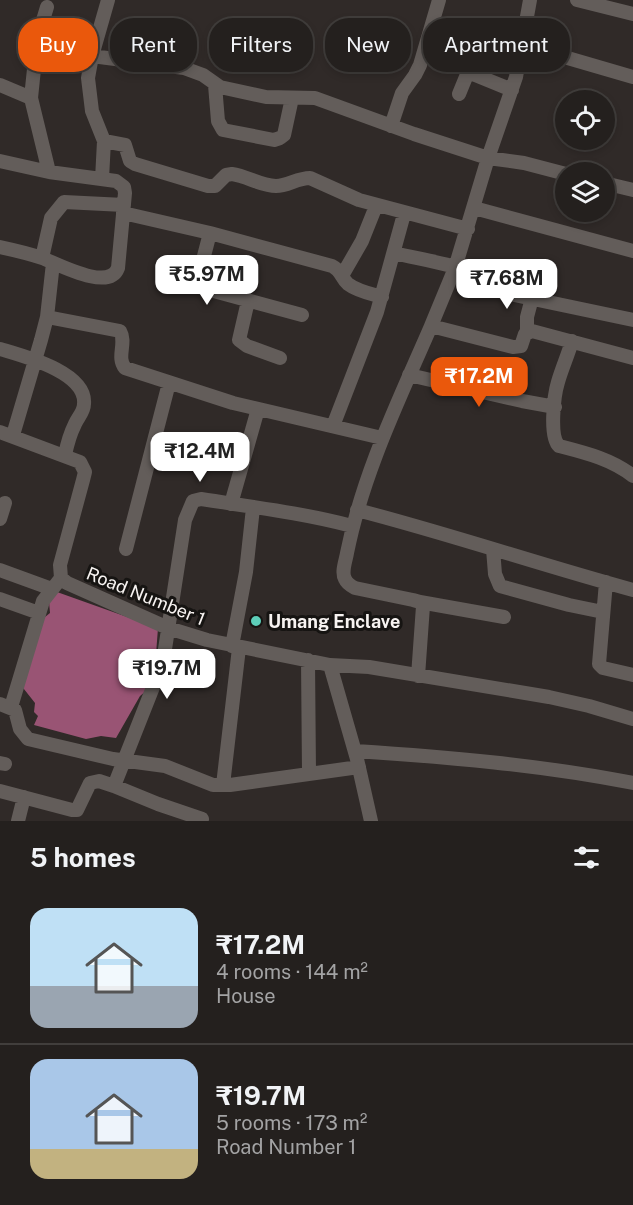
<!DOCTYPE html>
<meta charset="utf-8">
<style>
body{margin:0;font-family:"Public Sans",sans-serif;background:#2c2827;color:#f1f3f6;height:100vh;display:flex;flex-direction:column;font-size:22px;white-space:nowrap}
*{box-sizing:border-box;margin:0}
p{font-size:20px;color:#a3a3a4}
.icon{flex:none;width:33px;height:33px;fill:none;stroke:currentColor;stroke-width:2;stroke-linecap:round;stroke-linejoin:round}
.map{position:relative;height:821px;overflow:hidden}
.sheet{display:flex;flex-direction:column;background:#24201e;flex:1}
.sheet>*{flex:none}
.guide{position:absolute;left:18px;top:18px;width:597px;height:54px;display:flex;gap:12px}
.fabs{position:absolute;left:555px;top:90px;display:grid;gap:12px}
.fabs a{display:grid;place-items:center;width:60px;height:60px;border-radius:50%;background:#24201e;box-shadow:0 3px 9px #0003,0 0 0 2px #413e3c;font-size:30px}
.price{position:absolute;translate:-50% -51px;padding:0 14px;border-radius:12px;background:#fff;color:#222;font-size:20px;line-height:39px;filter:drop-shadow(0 2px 3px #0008)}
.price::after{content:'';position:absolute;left:50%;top:36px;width:18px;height:14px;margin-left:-9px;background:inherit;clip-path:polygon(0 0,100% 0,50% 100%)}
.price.selected{background:#ea580c;color:#fff}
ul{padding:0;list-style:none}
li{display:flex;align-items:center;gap:18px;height:150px;padding:0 30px}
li+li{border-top:2px solid #413e3c}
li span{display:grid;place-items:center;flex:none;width:168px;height:120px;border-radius:18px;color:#555}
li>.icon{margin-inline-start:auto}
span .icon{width:72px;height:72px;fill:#fffc;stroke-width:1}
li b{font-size:26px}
h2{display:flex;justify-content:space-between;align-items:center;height:72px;padding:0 30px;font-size:26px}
.pill{padding:0 21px;border-radius:24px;background:#24201e;box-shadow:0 3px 9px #0003,0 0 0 2px #413e3c;font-size:21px;line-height:54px}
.pill.selected{background:#ea580c;color:#fff}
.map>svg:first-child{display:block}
.water{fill:#995474}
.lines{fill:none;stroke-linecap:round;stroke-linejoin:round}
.minor{stroke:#635d5a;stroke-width:14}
.poi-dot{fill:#5dceb9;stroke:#161412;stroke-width:2}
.labels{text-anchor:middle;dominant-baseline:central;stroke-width:6;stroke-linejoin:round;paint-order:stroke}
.street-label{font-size:18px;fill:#f7f3f1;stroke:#161412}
.poi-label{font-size:18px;font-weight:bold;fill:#f7f3f1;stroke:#161412;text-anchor:start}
</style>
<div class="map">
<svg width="633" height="821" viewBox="0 0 633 821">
<rect width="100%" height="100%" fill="#302a28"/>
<path class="water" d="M57 592 158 628 156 654 147 690 140 696 116 738 101 736 86 739 34 725 38 716 34 712 35 703 20 684 40 621 50 613 49 601Z"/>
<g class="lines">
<path class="minor" d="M577 0 633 14
M47 7 37 40 31 98 49 172
M523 45 633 77
M92 56 184 68 203 75 220 87 266 97 315 98 414 134 488 158 516 77 530 0
M0 85 31 98
M215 85 218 121 223 130 274 140 280 138 284 135 292 98
M459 94 468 72 512 90
M391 126 402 93 415 75 420 65 439 0
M104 141 125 145 130 161 135 164 208 186H215L226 175 232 174C247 176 261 186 276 186 288 186 297 178 310 178L359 200 468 229
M0 161 49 172 116 181 124 187 125 193 118 268C109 292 58 264 42 258 28 253 14 250 0 247
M566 174 524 163 488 158 455 268 431 326 513 347 521 346 525 334 532 331 633 358
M102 179 104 141 92 111 88 78 92 56 108 0
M604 183 633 190
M474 208 633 251
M123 213 210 233 332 266C342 271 341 278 348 284 357 291 371 294 382 297
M210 233 198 279 199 287 302 315
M394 253C423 260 455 264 482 277 491 282 494 290 505 293L633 320
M42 258 51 218 64 202 124 205
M343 274 362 241 376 206
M248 301 239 340 247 346 280 358
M47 317 120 331C127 343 116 357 125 368L233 403 382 438
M527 332V317L532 298
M572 341C568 355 562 368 558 382 554 395 549 437 559 446 586 453 611 459 633 476
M0 349C23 356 87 372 84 404 84 412 78 417 75 424 70 434 67 445 65 455
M409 375 522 401 555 407
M333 426 377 312 404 214
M0 432 80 462 85 472 83 480 60 565 61 578 67 583 168 628 207 640 330 665 369 667 549 697 589 706 633 719
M13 435 41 340 47 317 53 263
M231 504 258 409
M357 510C450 534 541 565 633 590
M0 519 5 503
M126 549 169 383
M493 549 495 574 500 586 569 605 603 612
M0 570 52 589
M606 582 599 664 603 668 633 675
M0 599 39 613
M420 602 504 617
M232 646 246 572 253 508
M308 660 309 773
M330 665 357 759 371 821
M418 676 423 606 420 602 413 600 355 588C351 586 347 584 345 579 341 572 346 560 347 553 363 473 399 400 431 326
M0 704 15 710 20 729 28 739 113 759 165 766 213 785H230L359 767
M11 707 43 601 61 578
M355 751C448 757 541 765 633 783
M0 763 5 764
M223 785 239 648
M114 786 158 804 202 819
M0 791 72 810H77L90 783 99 781 114 786 163 662 185 520 193 501 201 499C252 507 303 513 352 526
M18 821 24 797"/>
</g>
<circle class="poi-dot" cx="256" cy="621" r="6"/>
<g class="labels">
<g class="street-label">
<text transform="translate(146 596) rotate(22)">Road Number 1</text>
</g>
<g class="poi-label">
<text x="268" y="621">Umang Enclave</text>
</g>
</g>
</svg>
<div class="fabs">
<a><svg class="icon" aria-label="locate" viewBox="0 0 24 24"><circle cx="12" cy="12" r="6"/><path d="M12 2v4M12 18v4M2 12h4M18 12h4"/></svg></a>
<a><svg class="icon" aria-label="layers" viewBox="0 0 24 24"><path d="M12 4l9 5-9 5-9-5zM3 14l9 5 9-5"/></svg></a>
</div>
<b class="price" style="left:207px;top:306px">₹5.97M</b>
<b class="price" style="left:507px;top:310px">₹7.68M</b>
<b class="price selected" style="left:479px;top:408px">₹17.2M</b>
<b class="price" style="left:200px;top:483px">₹12.4M</b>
<b class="price" style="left:167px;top:700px">₹19.7M</b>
<div class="guide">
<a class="pill selected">Buy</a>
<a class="pill">Rent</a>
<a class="pill">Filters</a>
<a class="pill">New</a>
<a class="pill">Apartment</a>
</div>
</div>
<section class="sheet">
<h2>5 homes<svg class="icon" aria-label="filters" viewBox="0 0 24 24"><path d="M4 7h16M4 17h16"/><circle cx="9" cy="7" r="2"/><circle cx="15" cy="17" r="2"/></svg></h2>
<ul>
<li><span style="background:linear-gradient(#bfe0f5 65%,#9aa5b1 0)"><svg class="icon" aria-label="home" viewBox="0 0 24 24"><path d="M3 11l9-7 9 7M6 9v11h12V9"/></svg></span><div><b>₹17.2M</b><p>4 rooms · 144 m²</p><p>House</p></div></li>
<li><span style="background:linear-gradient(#a9c7e8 75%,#c2b280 0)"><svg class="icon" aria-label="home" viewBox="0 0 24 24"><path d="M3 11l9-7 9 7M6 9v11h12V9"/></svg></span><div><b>₹19.7M</b><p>5 rooms · 173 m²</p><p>Road Number 1</p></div></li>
</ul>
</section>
